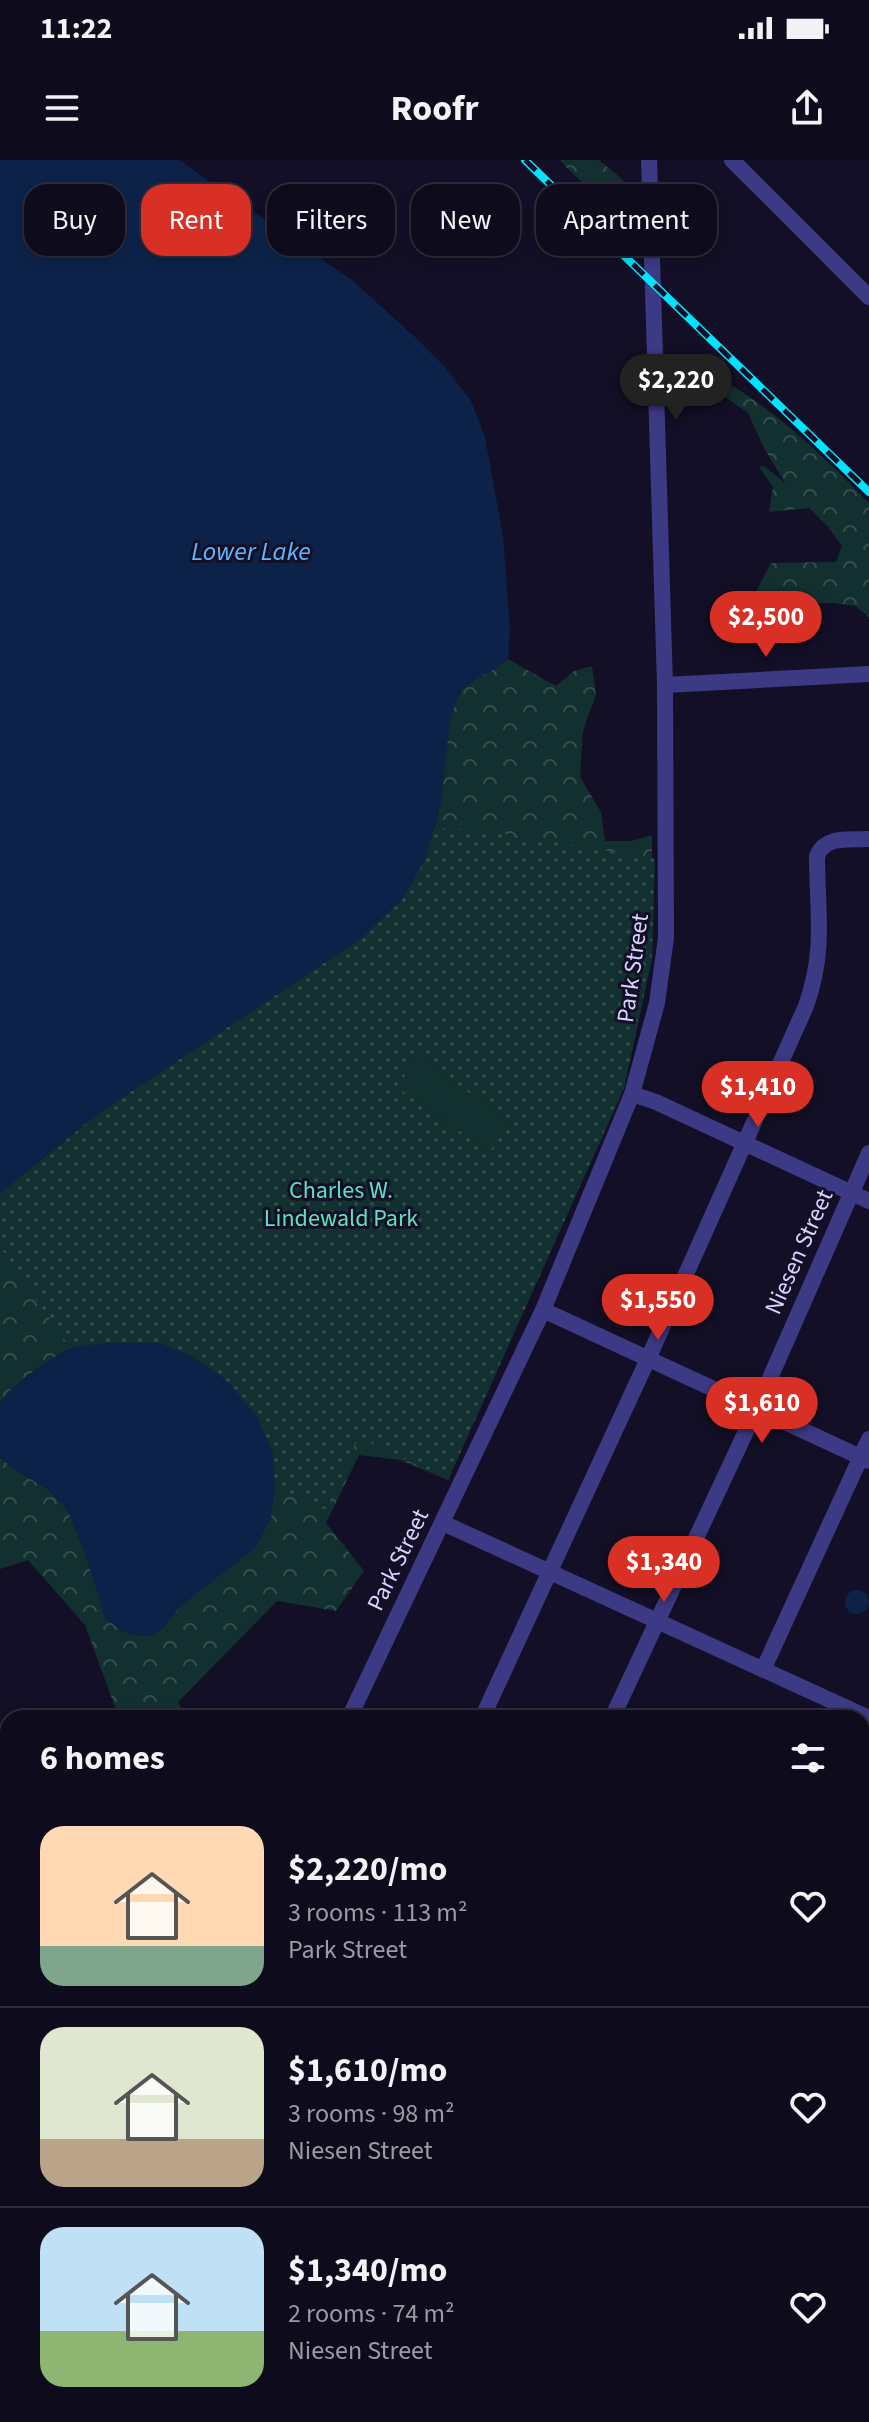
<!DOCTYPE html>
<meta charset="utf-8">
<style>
body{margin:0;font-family:"Source Sans 3",sans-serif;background:#1c1929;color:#f1f3f6;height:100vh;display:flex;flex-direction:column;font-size:30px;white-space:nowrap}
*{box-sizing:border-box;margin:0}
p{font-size:26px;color:#9b9ba3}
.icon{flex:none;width:44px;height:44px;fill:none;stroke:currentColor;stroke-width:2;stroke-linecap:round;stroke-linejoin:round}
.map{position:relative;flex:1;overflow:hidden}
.panel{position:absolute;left:0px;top:1550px;width:870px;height:712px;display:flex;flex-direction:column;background:#0e0b1c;border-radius:24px 24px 0 0;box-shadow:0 4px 12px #0003,0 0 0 2px #2e2b3b}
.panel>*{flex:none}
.top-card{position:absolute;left:24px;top:24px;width:822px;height:72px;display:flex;gap:16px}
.price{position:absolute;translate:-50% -68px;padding:0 18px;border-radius:28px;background:#d93025;color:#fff;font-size:26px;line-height:52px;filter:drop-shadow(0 2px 4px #0008)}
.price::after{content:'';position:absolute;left:50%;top:48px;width:24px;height:18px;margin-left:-12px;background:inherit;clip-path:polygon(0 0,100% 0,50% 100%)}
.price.current{background:#222;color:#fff}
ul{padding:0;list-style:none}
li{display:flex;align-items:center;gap:24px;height:200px;padding:0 40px}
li+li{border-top:2px solid #2e2b3b}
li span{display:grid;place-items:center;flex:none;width:224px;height:160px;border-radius:24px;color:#555}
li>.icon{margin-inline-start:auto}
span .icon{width:96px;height:96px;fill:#fffc;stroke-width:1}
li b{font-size:34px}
h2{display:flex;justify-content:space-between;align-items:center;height:96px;padding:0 40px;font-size:34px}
.tag{padding:0 28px;border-radius:24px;background:#0e0b1c;box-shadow:0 4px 12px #0003,0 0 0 2px #2e2b3b;font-size:28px;line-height:72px}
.tag.current{background:#d93025;color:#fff}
.status{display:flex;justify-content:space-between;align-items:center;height:56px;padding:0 40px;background:#0e0b1c;direction:ltr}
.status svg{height:22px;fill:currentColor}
header{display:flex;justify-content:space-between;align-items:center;height:104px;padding:0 40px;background:#0e0b1c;font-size:36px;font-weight:700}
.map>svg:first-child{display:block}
.forest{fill:url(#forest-crowns)}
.park{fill:url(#park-dots)}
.pitch{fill:#12302f}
.water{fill:#0c2248}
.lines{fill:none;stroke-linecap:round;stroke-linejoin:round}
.minor{stroke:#3d3a85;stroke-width:16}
.rail-casing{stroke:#00e5ff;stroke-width:8}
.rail{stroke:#130f26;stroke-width:5;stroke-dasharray:15;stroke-linecap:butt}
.labels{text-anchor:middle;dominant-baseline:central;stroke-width:6;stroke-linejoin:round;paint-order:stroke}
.street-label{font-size:24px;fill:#d9d4ff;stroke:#130f26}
.park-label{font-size:24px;fill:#5fe0c0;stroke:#130f26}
.water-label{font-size:26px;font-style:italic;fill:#62b6ff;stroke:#130f26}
</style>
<div class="status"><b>11:22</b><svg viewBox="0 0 49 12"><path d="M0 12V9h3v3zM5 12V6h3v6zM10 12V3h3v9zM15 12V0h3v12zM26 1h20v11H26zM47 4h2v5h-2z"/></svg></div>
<header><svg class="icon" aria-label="menu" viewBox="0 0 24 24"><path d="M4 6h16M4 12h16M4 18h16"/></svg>Roofr<svg class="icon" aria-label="share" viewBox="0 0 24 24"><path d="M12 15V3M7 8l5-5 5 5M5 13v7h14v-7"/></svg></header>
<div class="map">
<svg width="869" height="2262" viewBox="0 0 869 2262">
<defs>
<pattern id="forest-crowns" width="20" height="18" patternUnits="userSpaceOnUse" patternTransform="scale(2)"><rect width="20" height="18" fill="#12302f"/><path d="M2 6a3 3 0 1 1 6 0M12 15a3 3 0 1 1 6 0" fill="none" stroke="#344d4e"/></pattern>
<pattern id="park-dots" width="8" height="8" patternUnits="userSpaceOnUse" patternTransform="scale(2)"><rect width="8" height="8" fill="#12302f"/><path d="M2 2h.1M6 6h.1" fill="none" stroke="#344d4e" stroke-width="1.8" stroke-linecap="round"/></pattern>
</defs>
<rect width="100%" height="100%" fill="#130f26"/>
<path class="forest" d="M559 0H599C625 23 649 33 632 71Z
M699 208C768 241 816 289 869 343V457L855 446 834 443 760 444 755 433 771 403 836 402 842 386 828 367 809 348 769 352 773 327 759 307 764 306 785 323 764 288 748 253 692 213Z
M508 499 556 526 574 511 592 506 596 535 583 570 580 617 601 652 605 681H631L652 675V798L624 928 448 1320 400 1300 359 1295 326 1363 364 1411 336 1451 277 1441 178 1542 186 1558H119L85 1465 28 1400 0 1409V1297L15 1310 48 1329 67 1349 84 1390 151 1476 163 1468 179 1447 206 1425 70 1188C44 1204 18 1219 0 1244V1033L425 700C430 680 438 660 441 639 445 615 446 546 462 530 474 516 494 511 508 499Z
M0 1727H8V1895L0 1889Z"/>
<path class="park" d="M434 668 483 670 655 699 652 798 624 928 448 1320 358 1277 329 1351 275 1327 273 1293 104 1183 70 1188 0 1086V1033L96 955 425 700Z"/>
<path class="pitch" d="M418 897 512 963 489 992 397 927Z"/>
<path class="water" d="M0 0H179L352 120 415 177 446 208 471 241 485 277 503 376 510 468 508 499 497 508 474 520 459 532 450 561 441 642 425 700 402 739 363 777 96 955 0 1033Z
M104 1183H159L190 1195 227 1221 257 1257 273 1293 275 1327 271 1358 255 1388 179 1447 163 1468 152 1476H138L123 1472 105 1458 84 1390 67 1349 48 1329 15 1310 0 1297V1244L10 1230 37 1209 70 1188Z
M845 1442a12 12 0 1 1 24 0a12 12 0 1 1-24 0Z"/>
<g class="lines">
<path class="minor" d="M732 0 869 137
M665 525 869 514
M632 934 656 942 869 1041
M543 1150 869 1301
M443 1363 869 1558
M763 1510 869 1279
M349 1558 543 1150 632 934 657 843 666 778 665 525 649 0
M482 1558 648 1199 806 846C826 789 817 753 817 696 825 675 850 680 869 679
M612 1558 756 1250 869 993
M0 1613 8 1624
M0 1647 8 1641
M862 1793H869
M862 2015H869
M862 2219H869
M163 2262 164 2254
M512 2262V2254"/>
<g class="rail-casing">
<path id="rail" d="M525 0 869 332"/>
</g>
<use href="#rail" class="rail"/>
</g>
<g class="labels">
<g class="street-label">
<text transform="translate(633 808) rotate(-82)">Park Street</text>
<text transform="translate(799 1092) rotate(-66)">Niesen Street</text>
<text transform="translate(398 1400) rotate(-64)">Park Street</text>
</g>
<g class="park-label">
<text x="341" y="1030">Charles W.<tspan x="341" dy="28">Lindewald Park</tspan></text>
</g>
<g class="water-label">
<text x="251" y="391">Lower Lake</text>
</g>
</g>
</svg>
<b class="price current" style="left:676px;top:262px">$2,220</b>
<b class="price" style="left:766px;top:499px">$2,500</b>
<b class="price" style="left:758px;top:969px">$1,410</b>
<b class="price" style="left:658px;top:1182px">$1,550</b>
<b class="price" style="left:762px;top:1285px">$1,610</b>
<b class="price" style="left:664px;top:1444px">$1,340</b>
<div class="top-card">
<a class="tag">Buy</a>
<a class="tag current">Rent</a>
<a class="tag">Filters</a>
<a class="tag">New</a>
<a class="tag">Apartment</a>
</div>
<section class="panel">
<h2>6 homes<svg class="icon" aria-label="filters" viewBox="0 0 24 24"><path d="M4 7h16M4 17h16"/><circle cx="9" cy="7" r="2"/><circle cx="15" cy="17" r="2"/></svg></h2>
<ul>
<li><span style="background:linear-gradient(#ffd9b3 75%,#7fa58c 0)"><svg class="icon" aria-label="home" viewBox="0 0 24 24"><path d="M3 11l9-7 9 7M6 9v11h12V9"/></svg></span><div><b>$2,220/mo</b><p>3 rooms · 113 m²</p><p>Park Street</p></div><svg class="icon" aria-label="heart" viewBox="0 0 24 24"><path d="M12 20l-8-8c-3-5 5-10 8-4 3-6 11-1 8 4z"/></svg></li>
<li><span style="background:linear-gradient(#dfe7d0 70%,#b9a48a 0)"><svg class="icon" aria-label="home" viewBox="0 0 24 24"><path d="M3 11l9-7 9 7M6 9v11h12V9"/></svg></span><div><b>$1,610/mo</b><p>3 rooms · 98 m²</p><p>Niesen Street</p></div><svg class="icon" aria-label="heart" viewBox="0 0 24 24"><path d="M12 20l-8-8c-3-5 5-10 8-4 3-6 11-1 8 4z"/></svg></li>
<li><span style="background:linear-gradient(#bfe0f5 65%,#8fb573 0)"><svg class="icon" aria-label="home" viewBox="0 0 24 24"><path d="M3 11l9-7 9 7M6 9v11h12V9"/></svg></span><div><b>$1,340/mo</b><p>2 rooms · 74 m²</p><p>Niesen Street</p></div><svg class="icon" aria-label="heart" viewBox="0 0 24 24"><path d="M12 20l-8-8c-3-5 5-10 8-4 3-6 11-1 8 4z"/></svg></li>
</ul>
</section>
</div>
